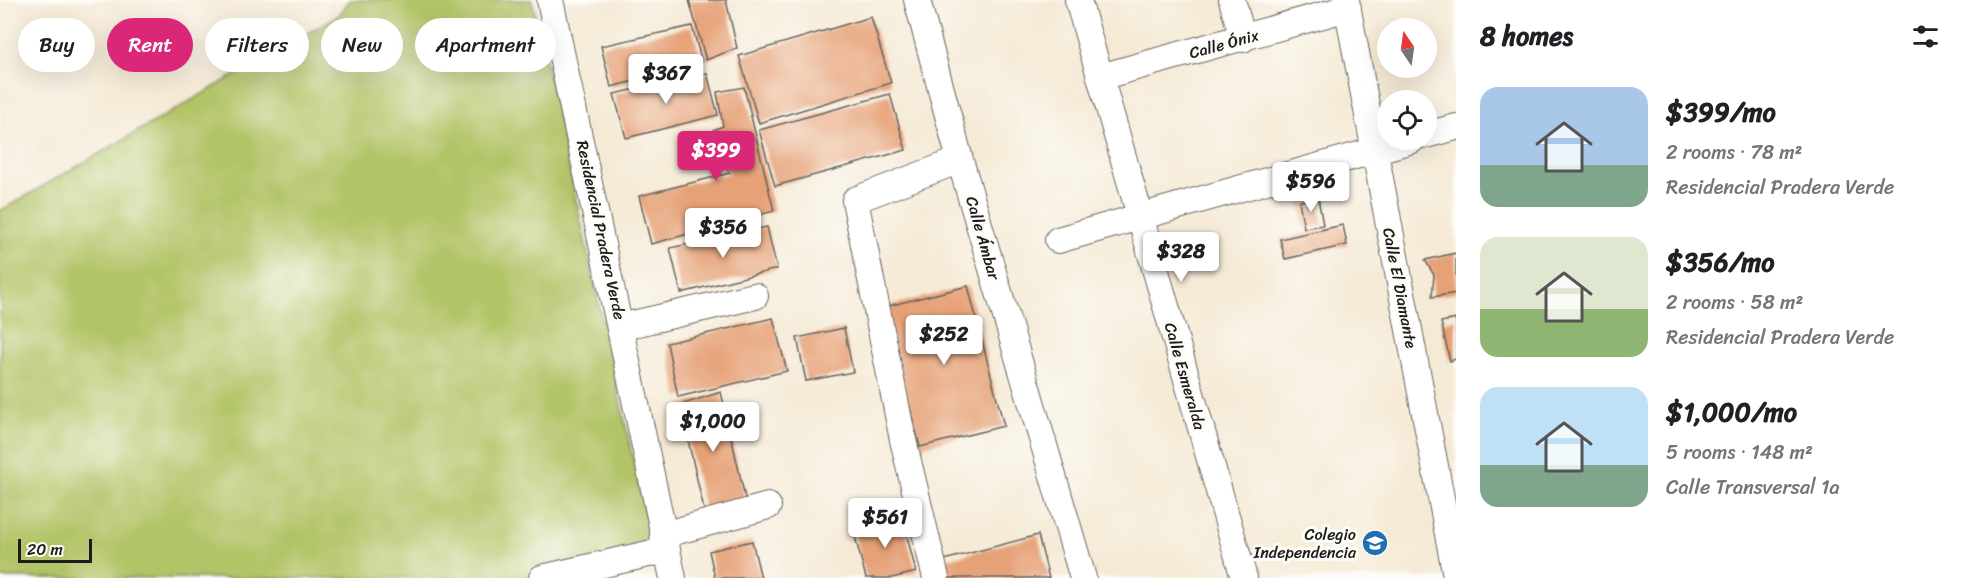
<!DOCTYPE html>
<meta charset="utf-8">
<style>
body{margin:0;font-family:Sriracha,sans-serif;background:#f2f2f2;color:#202124;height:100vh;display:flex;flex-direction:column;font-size:22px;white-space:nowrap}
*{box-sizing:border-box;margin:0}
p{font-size:20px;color:#757577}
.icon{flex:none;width:33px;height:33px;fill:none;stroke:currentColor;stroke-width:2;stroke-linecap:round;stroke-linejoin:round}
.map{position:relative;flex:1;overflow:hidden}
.side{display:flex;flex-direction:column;background:#fff;width:510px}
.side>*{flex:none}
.guide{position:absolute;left:18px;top:18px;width:570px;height:54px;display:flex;gap:12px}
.needle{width:39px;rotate:347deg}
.buttons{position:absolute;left:1377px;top:18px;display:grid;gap:12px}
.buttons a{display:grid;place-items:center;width:60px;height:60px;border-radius:50%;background:#fff;box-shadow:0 6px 24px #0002;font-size:30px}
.scale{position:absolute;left:18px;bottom:15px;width:74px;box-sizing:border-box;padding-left:6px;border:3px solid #1c1c1c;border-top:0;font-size:16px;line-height:21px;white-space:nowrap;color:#1c1c1c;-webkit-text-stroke:4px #fdfcf7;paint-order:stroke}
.price{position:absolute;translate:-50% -51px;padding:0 14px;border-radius:6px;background:#fff;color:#222;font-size:20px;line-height:39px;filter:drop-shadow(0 2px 3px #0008)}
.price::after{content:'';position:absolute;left:50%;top:36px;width:18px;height:14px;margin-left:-9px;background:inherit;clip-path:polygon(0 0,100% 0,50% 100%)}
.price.active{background:#db2777;color:#fff}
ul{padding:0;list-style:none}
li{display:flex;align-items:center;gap:18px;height:150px;padding:0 24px}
li span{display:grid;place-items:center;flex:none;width:168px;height:120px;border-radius:18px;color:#555}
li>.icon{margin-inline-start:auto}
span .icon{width:72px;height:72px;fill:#fffc;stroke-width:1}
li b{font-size:26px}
h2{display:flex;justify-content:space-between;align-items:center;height:72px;padding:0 24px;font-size:26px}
.tag{padding:0 21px;border-radius:27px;background:#fff;box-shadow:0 6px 24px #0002;font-size:21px;line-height:54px}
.tag.active{background:#db2777;color:#fff}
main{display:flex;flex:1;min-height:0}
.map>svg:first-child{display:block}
.green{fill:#b2c468;stroke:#677042;stroke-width:1.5}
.building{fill:#e6a177}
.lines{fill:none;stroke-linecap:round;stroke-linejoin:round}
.minor-casing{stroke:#68645d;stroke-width:28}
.minor{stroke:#fff;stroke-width:26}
.labels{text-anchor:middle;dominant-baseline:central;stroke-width:6;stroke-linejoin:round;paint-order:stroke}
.street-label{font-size:16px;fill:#1c1c1c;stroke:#fdfcf7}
.poi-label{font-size:16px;fill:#1c1c1c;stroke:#fdfcf7;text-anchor:end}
</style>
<main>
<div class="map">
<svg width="1456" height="578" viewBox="0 0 1456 578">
<rect width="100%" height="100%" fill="#fdfcf7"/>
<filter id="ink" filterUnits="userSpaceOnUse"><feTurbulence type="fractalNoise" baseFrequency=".0167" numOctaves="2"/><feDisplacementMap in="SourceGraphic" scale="12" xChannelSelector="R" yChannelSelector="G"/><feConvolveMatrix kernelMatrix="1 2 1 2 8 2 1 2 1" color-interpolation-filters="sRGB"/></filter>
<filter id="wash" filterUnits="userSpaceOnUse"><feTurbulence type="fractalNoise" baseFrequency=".008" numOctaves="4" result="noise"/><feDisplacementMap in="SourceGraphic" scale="24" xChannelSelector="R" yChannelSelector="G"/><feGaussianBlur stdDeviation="1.35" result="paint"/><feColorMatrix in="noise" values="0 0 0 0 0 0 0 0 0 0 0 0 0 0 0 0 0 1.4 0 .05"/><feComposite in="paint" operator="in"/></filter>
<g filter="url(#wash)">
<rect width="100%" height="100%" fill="#f5ead6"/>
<path class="green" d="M350 0H532L652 545 521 578H0V211L339 15Z"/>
<g id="blocks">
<path class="building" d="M689 0H726L737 48 706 60Z
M871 17 891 83 759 123 739 56Z
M692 26 702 63 611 87 601 46Z
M707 73 718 115 626 138 614 94Z
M744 87 774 211 651 244 639 196 730 173 720 162 713 130 723 126 717 92Z
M890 94 906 150 775 186 759 130Z
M1318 198 1323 225 1304 228 1299 201Z
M1343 225 1347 245 1285 259 1280 239Z
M767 227 777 269 681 293 670 248Z
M1456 253V293L1432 297 1434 275 1425 260Z
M968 286 1004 426 920 447 884 307Z
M773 318 787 371 678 397 667 343Z
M1456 319V359L1450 361 1441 322Z
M844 328 853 372 806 381 797 338Z
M721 392 746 502 705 514 680 405Z
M902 516 916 572 892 578H866L853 529Z
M1038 535 1049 578H949L944 560Z
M752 541 761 578H715L709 551Z"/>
</g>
</g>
<g filter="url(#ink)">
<use href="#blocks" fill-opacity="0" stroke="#68645d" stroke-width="1.5"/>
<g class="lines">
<g class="minor-casing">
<path id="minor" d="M550 0 673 578
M917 0 960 160 1083 578
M1078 0 1244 578
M1232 0 1243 39
M1346 0 1456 576
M1100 77 1348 8
M1426 135 1456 127
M1058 240 1412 140
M620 327 755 296
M663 535 768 506
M542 578 666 550
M936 578 903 440 855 200 960 160"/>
</g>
<use href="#minor" class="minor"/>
</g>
</g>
<defs>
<g id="school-disc" transform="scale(1.35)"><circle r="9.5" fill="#1f6fb2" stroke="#fdfcf7"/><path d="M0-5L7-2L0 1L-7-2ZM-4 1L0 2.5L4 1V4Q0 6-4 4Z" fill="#fff"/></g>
</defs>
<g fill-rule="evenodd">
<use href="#school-disc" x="1375" y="543"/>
</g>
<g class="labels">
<g class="street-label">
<text transform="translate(1224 44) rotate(-15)">Calle Ónix</text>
<text transform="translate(601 230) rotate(78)">Residencial Pradera Verde</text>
<text transform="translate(983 238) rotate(74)">Calle Ámbar</text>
<text transform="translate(1400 288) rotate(79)">Calle El Diamante</text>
<text transform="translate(1185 376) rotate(74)">Calle Esmeralda</text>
</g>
<g class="poi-label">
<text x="1356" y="534">Colegio<tspan x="1356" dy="18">Independencia</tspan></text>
</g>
</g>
</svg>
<div class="buttons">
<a><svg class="needle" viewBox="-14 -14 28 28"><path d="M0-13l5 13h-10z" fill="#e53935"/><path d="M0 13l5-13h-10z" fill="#757577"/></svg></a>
<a><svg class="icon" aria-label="locate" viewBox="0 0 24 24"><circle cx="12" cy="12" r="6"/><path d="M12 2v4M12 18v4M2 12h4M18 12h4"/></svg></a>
</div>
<div class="scale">20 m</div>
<b class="price" style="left:666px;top:105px">$367</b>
<b class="price active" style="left:716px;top:182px">$399</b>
<b class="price" style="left:1311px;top:213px">$596</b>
<b class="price" style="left:723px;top:259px">$356</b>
<b class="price" style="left:1181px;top:283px">$328</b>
<b class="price" style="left:944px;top:366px">$252</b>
<b class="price" style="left:713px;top:453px">$1,000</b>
<b class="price" style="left:885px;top:549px">$561</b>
<div class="guide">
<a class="tag">Buy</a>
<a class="tag active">Rent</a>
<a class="tag">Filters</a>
<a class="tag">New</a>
<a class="tag">Apartment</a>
</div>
</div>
<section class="side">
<h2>8 homes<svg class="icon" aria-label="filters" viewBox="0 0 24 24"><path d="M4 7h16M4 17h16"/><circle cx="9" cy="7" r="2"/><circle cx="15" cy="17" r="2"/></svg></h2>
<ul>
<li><span style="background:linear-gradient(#a9c7e8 65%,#7fa58c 0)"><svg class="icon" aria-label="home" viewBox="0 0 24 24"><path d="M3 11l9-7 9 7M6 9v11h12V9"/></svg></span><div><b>$399/mo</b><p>2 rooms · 78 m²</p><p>Residencial Pradera Verde</p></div></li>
<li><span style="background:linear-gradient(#dfe7d0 60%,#8fb573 0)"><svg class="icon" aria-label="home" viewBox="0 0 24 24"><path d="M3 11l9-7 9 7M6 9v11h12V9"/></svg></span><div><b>$356/mo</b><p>2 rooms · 58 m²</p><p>Residencial Pradera Verde</p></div></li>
<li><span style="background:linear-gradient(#bfe0f5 65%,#7fa58c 0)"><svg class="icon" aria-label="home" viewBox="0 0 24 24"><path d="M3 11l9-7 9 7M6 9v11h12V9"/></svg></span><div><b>$1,000/mo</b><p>5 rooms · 148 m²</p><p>Calle Transversal 1a</p></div></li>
</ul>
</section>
</main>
